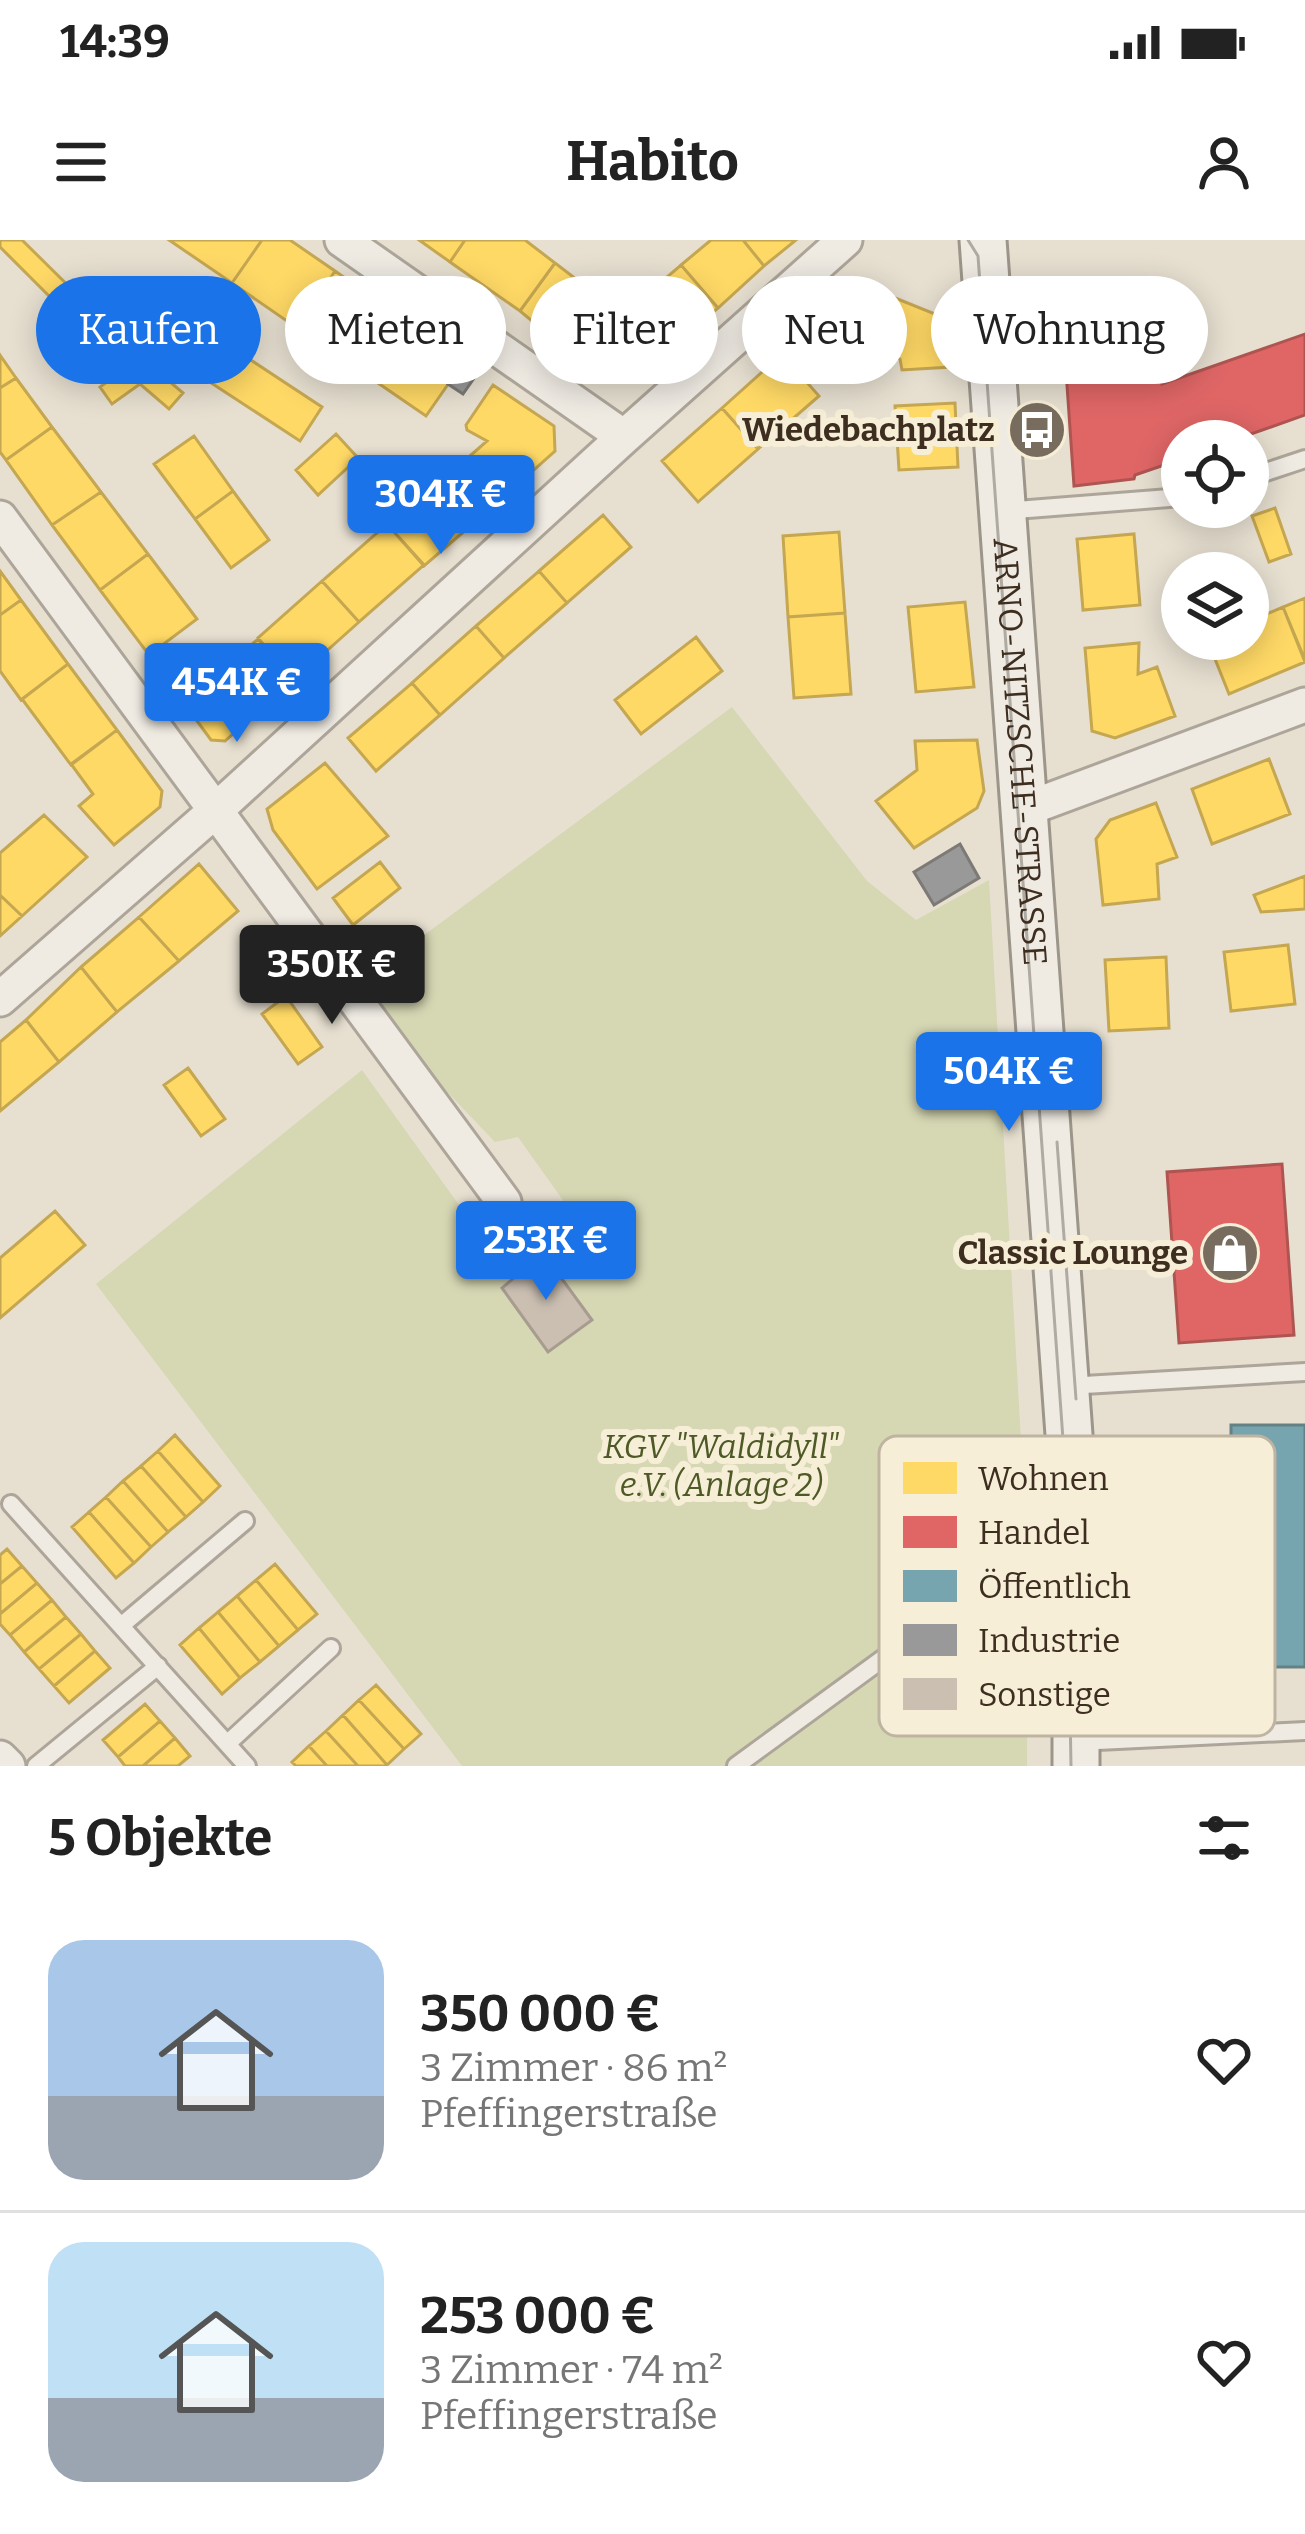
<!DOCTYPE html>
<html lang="de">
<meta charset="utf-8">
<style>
body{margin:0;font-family:Bitter,serif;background:#f6f6f6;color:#222;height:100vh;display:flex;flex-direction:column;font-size:45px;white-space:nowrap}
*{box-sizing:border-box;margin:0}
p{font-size:39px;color:#767676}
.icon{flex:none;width:66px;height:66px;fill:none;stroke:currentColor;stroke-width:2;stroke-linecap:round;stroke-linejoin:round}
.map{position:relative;height:1526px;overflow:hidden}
.sheet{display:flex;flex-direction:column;background:#fff;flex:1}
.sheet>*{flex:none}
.top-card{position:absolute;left:36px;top:36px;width:1233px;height:108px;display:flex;gap:24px}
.controls{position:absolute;left:1161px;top:180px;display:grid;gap:24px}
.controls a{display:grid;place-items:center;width:108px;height:108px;border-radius:50%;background:#fff;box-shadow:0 6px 30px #0003;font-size:60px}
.price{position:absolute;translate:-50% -102px;padding:0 27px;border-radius:12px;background:#1a73e8;color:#fff;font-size:39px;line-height:78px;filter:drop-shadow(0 3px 6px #0008)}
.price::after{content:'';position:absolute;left:50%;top:72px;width:36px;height:27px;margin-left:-18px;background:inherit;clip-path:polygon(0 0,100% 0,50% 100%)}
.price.current{background:#222;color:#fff}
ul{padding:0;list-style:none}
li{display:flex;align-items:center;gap:36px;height:300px;padding:0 48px}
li+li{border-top:3px solid #e0e0e0}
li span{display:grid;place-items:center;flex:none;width:336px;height:240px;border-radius:36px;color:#555}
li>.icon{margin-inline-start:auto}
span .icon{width:144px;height:144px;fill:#fffc;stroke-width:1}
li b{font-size:51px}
h2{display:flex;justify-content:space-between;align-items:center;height:144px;padding:0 48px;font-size:51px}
.pill{padding:0 42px;border-radius:54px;background:#fff;box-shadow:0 6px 30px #0003;font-size:42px;line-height:108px}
.pill.current{background:#1a73e8;color:#fff}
.status{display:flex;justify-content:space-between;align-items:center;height:84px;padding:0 60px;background:#fff;direction:ltr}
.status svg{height:33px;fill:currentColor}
header{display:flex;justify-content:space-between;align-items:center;height:156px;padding:0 48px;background:#fff;font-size:54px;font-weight:700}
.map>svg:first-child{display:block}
.green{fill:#d6d7b3}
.homes{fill:#ffd966;stroke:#c5a651;stroke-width:3}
.shops{fill:#e06666;stroke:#af5551;stroke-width:3}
.public{fill:#76a5af;stroke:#658184;stroke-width:3}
.industry{fill:#999;stroke:#7d7975;stroke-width:3}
.building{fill:#cbbfb2;stroke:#a89c90;stroke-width:3}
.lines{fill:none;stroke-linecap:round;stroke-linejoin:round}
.lane-casing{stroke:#ada599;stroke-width:22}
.street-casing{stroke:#ada599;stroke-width:39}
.secondary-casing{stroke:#9c958a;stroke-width:51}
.lane{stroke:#efebe3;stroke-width:16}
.street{stroke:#efebe3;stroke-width:33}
.secondary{stroke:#efebe3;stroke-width:45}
.tram{stroke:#afaaa2;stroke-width:3}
.labels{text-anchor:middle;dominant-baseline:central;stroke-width:12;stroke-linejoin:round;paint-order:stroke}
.poi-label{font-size:33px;font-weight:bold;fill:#3d2e20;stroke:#f7eed8;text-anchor:end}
.street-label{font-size:33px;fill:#3d2e20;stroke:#f7eed8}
.park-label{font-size:33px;font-style:italic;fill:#4d5a26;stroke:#f7eed8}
.key{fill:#f7eed8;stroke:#bfb4a1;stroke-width:3}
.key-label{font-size:33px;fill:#3d2e20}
</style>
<div class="status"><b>14:39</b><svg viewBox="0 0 49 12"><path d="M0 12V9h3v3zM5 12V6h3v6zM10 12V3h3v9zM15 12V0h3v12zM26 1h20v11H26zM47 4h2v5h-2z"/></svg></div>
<header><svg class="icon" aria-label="menu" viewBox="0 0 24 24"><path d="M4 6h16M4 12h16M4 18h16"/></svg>Habito<svg class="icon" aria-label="person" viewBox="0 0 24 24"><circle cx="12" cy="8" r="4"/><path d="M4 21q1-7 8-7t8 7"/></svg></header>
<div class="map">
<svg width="1305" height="1526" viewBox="0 0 1305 1526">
<rect width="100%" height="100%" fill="#e7e0d1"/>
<path class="green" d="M732 467 867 641 916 680 989 640 1028 1324 1027 1526H462L96 1044 362 830 500 1022 567 966 518 897 495 902 350 750Z"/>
<path class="homes" d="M0 0H22L105 82 90 97 0 7Z
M169 0H262L232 43Z
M262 0H290L335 31 297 88 232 43Z
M419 0H465L450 22Z
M465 0H525L555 23 520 71 450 22Z
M711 0H743L764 26 718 68 681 25Z
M743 0H796L764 26Z
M555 23 597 55 562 106 520 71Z
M681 25 718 68 670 109 632 67Z
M335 31 400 76 362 132 297 88Z
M863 45 945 78 951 127 902 130 900 119 876 110 866 117 829 78Z
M597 55 621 77 632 67 670 109 638 137 617 140 562 106Z
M400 76 465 120 426 176 362 132Z
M216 97 322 167 300 201 193 131Z
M782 114 819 156 758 209 722 168Z
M0 115 16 138 0 148Z
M141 117 183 153 169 169 140 144 112 164 100 147Z
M16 138 52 187 6 220 0 212V148Z
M493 145 554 186 555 211 489 270 454 230 487 201 467 190 466 185Z
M955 163 958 227 899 230 895 166Z
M722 168 758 209 698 262 662 221Z
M52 187 101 252 52 285 6 220Z
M336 194 358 218 318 255 296 230Z
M194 196 233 251 195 279 154 224Z
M451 226 489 270 424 326 387 284Z
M233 251 269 300 231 328 195 279Z
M101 252 148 314 100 350 52 285Z
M1275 268 1291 314 1269 322 1252 276Z
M603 275 631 307 567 363 539 331Z
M387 284 424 325 359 382 322 341Z
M839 292 845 373 788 377 783 296Z
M1134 294 1140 365 1083 370 1077 299Z
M148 314 197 379 149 415 100 350Z
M0 331 21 360 0 375Z
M539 331 567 363 504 418 476 386Z
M322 341 359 382 294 440 258 398Z
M1305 358V420L1283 367Z
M21 360 68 424 21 460 0 431V375Z
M965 362 974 447 916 452 908 367Z
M1283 367 1305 422 1229 454 1207 399H1248V382Z
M845 373 851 454 794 458 788 377Z
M476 386 504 418 440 475 412 443Z
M696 397 722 431 641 494 615 460Z
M258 399 294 440 225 501 211 500 167 440 211 408 225 428Z
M1139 403 1138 434 1157 427 1175 476 1115 498 1092 491 1085 408Z
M68 424 117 490 71 525 22 459Z
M412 443 440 475 376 531 348 498Z
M117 490 162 551 160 567 114 605 79 566 93 554 71 524Z
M977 500 984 551 977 568 914 608 876 561 917 530 915 501Z
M1269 519 1290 574 1212 604 1192 549Z
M325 523 388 596 317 649 273 590 267 569Z
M1156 563 1177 617 1157 624 1159 659 1103 665 1096 599 1110 580Z
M44 575 87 617 22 676 0 655V613Z
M380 622 400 648 353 685 333 658Z
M199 624 238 671 179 721 139 677Z
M1305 636V669L1261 672 1254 655Z
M0 655 22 676 0 696Z
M139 677 179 721 117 772 81 727Z
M1288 705 1295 764 1231 771 1224 712Z
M1166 717 1169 788 1109 791 1105 720Z
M81 727 117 772 59 822 26 780Z
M286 756 322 807 298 824 262 774Z
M26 780 59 822 0 871V802Z
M188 828 225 879 201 896 164 845Z
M55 971 85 1005 0 1078V1018Z
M175 1195 220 1246 203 1262 158 1211Z
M158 1211 203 1262 186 1277 141 1226Z
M141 1226 186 1277 168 1292 123 1241Z
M123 1241 168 1292 151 1307 106 1257Z
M106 1257 151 1307 134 1323 89 1272Z
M89 1272 134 1323 116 1338 72 1287Z
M7 1309 22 1326 0 1344V1315Z
M275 1324 317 1374 298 1390 256 1340Z
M22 1326 37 1343 0 1374V1344Z
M256 1340 298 1390 279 1406 237 1356Z
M37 1343 52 1360 10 1395 0 1384V1374Z
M237 1356 279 1406 260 1422 218 1372Z
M52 1360 66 1377 24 1412 10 1395Z
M218 1372 260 1422 240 1438 199 1388Z
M66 1377 81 1394 39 1429 24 1412Z
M199 1388 240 1438 222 1454 180 1405Z
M81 1394 95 1411 54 1446 39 1429Z
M95 1411 110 1428 69 1463 54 1446Z
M376 1445 421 1494 404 1509 359 1460Z
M359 1460 404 1509 387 1525 343 1475Z
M145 1464 160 1481 118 1517 103 1500Z
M343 1475 387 1525 386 1526H358L326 1491Z
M160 1481 175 1498 143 1526H125L118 1517Z
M326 1491 358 1526H327L309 1506Z
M175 1498 190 1516 178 1526H143Z
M309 1506 327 1526H296L292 1522Z"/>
<path class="shops" d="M1155 86 1162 144 1305 94V175L1231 201H1182V219L1135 235 1134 239 1074 246 1064 102Z
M1282 924 1294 1095 1179 1103 1167 932Z"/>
<path class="public" d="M1231 1185H1305V1427H1232L1231 1319 1205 1320 1204 1240H1231Z"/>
<path class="industry" d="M462 124 477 134 463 154 448 144Z
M960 604 979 638 934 665 914 632Z"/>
<path class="building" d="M543 1013 592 1080 548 1112 502 1048Z"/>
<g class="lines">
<g class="lane-casing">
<path id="lane" d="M1248 238 1305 219
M1004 271 1182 257
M1067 1146 1305 1132
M11 1264 247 1526
M122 1385 245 1281
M1077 1502 1305 1491
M228 1503 331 1408
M36 1526 158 1426
M736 1526 1041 1303 1075 1293"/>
</g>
<g class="street-casing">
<path id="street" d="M342 0 624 197
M0 278 504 962
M1026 569 1305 465
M0 759 215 571 624 197 845 0
M0 1518 8 1526"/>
</g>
<g class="secondary-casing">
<g id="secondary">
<path id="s1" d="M983 0 1076 1292V1526"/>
</g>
</g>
<use href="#lane" class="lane"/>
<use href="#street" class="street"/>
<use href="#secondary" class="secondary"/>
<path class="tram" d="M968 0 978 16 1066 1241 1071 1526
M1057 902 1076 1159"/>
</g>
<defs>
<g id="bus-disc" transform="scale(3)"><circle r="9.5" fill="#786c5e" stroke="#f7eed8"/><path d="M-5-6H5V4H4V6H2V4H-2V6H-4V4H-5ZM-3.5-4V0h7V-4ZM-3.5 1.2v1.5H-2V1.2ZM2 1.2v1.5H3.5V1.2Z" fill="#fff"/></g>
<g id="shop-disc" transform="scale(3)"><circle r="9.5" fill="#786c5e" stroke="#f7eed8"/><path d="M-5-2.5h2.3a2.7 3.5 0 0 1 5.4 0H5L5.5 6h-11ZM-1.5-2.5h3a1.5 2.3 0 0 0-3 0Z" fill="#fff"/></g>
</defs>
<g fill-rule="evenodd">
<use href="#bus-disc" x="1037" y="190"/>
<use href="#shop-disc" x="1230" y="1013"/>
</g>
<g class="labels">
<g class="poi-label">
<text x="995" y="190">Wiedebachplatz</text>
<text x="1188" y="1013">Classic Lounge</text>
</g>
<g class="street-label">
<text stroke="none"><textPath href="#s1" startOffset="513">ARNO-NITZSCHE-STRASSE</textPath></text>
</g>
<g class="park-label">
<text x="721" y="1207">KGV "Waldidyll"<tspan x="721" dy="38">e.V. (Anlage 2)</tspan></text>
</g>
</g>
<rect x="879" y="1196" width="396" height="300" rx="18" class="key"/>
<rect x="903" y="1222" width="54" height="32" fill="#ffd966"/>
<rect x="903" y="1276" width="54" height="32" fill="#e06666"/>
<rect x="903" y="1330" width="54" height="32" fill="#76a5af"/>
<rect x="903" y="1384" width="54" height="32" fill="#999"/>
<rect x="903" y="1438" width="54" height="32" fill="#cbbfb2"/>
<g class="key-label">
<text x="978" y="1250">Wohnen</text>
<text x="978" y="1304">Handel</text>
<text x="978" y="1358">Öffentlich</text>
<text x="978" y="1412">Industrie</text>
<text x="978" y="1466">Sonstige</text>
</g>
</svg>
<div class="controls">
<a><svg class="icon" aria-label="locate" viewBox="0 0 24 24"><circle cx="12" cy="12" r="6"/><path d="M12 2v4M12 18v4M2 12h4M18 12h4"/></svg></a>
<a><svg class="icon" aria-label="layers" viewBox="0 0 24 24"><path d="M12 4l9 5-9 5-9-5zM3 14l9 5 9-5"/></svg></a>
</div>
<b class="price" style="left:441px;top:317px">304K €</b>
<b class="price" style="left:237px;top:505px">454K €</b>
<b class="price current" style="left:332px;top:787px">350K €</b>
<b class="price" style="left:1009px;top:894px">504K €</b>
<b class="price" style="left:546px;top:1063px">253K €</b>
<div class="top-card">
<a class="pill current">Kaufen</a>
<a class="pill">Mieten</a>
<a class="pill">Filter</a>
<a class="pill">Neu</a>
<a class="pill">Wohnung</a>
</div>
</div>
<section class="sheet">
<h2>5 Objekte<svg class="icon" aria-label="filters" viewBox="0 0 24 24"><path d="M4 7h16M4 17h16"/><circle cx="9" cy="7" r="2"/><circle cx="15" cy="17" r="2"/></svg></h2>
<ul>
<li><span style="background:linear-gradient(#a9c7e8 65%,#9aa5b1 0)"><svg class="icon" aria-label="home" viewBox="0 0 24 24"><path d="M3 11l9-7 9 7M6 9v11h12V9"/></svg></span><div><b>350 000 €</b><p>3 Zimmer · 86 m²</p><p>Pfeffingerstraße</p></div><svg class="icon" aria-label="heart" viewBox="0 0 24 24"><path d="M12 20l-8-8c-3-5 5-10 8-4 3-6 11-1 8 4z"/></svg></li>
<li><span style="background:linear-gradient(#bfe0f5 65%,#9aa5b1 0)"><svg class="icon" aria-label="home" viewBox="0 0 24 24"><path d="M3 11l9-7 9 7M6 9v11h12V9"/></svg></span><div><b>253 000 €</b><p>3 Zimmer · 74 m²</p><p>Pfeffingerstraße</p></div><svg class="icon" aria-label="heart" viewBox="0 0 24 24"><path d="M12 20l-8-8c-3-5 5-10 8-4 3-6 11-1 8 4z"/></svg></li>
</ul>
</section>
